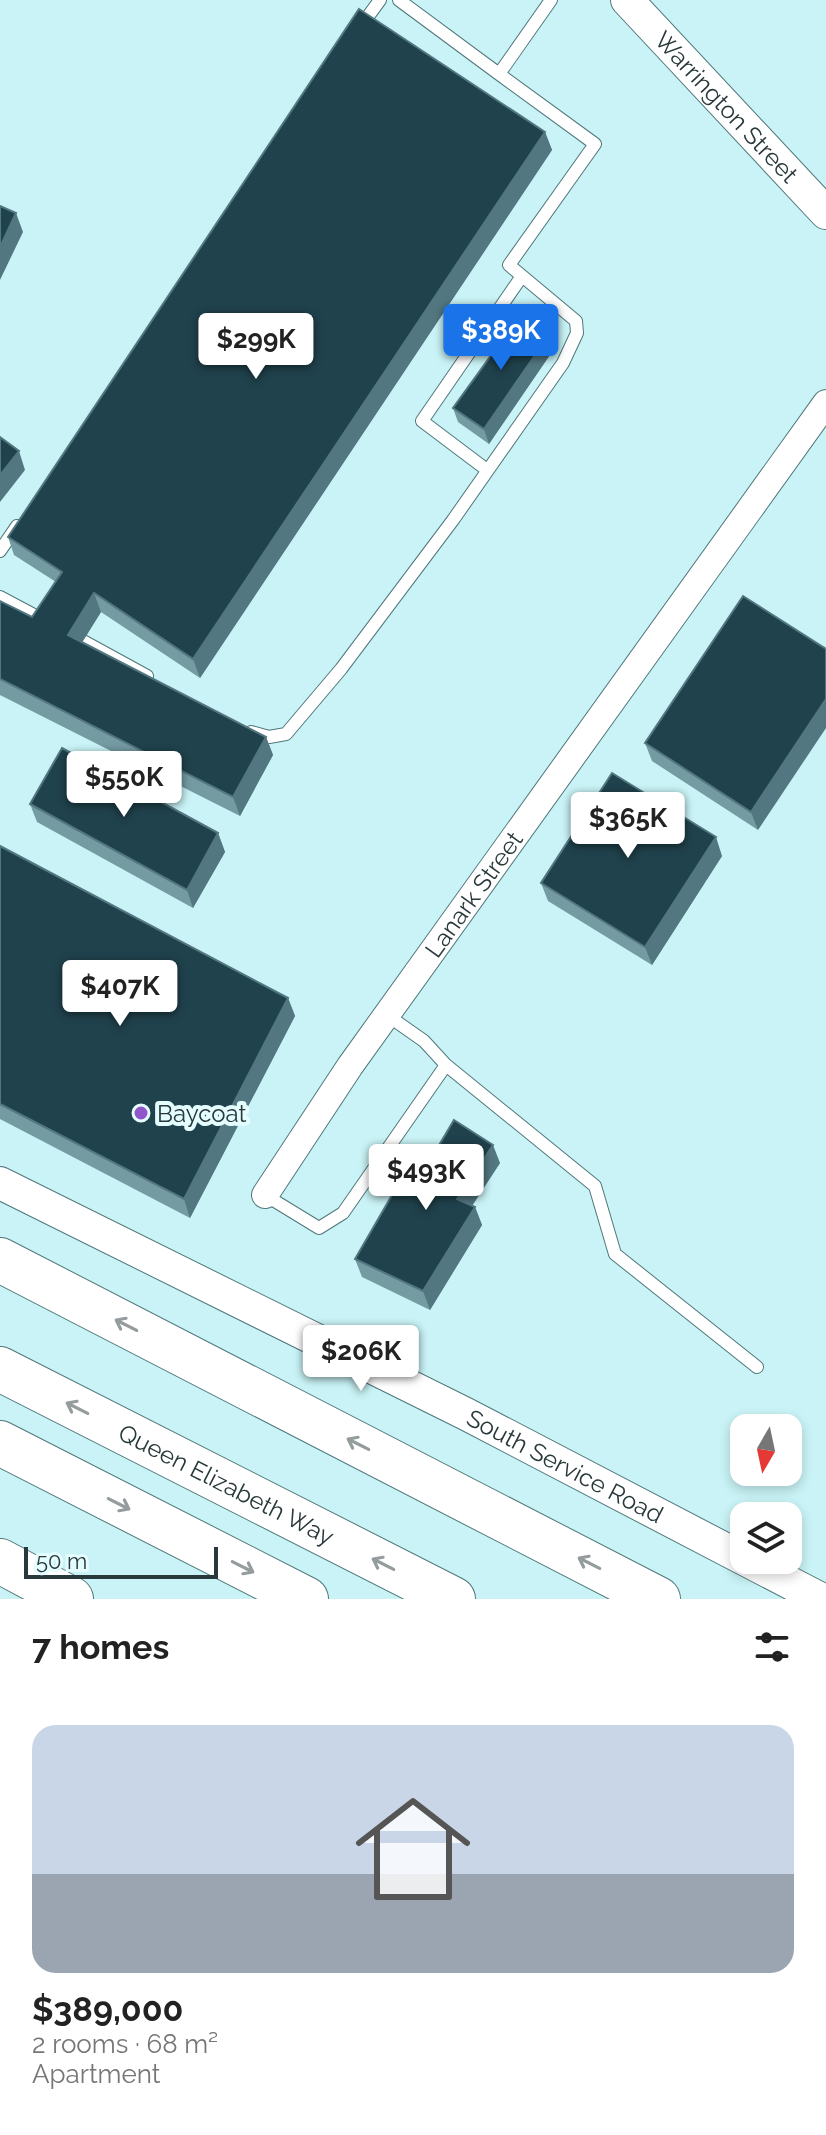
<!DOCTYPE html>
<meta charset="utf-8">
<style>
body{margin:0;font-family:Raleway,sans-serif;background:#f6f6f6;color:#222;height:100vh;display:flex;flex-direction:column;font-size:30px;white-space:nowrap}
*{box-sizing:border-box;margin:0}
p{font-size:26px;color:#767676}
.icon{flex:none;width:44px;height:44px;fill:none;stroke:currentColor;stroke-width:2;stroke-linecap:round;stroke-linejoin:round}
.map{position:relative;height:1599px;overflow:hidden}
.sheet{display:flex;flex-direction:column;background:#fff;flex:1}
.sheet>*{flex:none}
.needle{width:52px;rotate:189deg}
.fabs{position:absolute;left:730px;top:1414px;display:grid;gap:16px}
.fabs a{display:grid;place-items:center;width:72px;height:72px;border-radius:16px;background:#fff;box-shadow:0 4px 12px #0003;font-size:40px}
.scale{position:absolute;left:24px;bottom:20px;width:194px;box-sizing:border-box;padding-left:8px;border:4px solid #29393b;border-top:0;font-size:22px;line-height:28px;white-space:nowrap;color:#29393b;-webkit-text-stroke:6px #e4fdff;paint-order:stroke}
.price{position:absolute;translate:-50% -68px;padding:0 18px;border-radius:8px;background:#fff;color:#222;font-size:26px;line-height:52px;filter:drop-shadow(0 2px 4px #0008)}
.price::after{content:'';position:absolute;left:50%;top:48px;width:24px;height:18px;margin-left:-12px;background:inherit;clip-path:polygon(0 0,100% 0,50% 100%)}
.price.selected{background:#1a73e8;color:#fff}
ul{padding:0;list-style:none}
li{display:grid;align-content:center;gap:16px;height:424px;padding:0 32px}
li span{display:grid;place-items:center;height:248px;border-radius:24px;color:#555}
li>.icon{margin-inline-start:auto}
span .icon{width:144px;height:144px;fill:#fffc;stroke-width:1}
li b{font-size:34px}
h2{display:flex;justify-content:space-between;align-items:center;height:96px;padding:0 32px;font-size:34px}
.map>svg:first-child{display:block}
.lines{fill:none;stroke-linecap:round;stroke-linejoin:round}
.service-casing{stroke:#50777a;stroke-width:14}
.minor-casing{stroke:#50777a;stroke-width:28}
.tertiary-casing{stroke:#50777a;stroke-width:34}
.motorway-casing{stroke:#50777a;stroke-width:46}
.service{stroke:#fff;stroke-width:12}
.minor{stroke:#fff;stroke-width:26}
.tertiary{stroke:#fff;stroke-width:32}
.motorway{stroke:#fff;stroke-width:44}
.wall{fill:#749aa2}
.shaded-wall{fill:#537780}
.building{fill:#20424d;stroke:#537780;stroke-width:2}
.oneway{stroke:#949c9d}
.poi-dot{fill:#9155cc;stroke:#e4fdff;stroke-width:3}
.labels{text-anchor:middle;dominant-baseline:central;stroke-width:8;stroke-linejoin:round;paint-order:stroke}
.street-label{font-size:24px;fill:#29393b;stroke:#e4fdff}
.poi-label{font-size:24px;fill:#29393b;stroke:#e4fdff;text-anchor:start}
</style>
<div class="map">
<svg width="826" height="1599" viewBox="0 0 826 1599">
<rect width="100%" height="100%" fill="#c9f3f6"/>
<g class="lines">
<g class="service-casing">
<path id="service" d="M399 0 499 74
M361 26 380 0
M487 470 422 421 522 276
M0 551 17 526
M0 597 47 622
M83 641 147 676
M251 732 269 737 286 734 341 669 453 520 563 363 577 333 576 321 509 265 595 144 499 74 551 0
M387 1015 424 1041 446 1065 595 1186 615 1254 757 1367
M265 1195 319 1228 343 1213 446 1065"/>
</g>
<g class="minor-casing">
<g id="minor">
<path id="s1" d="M265 1195 350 1066 826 403"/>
</g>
</g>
<g class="tertiary-casing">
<g id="tertiary">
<path id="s2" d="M627 0 826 213"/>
<path id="s3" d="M0 1183 466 1414 744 1559"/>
<path d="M746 1560 821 1599"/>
</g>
</g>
<g class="motorway-casing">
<g id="motorway">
<path d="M0 1260 658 1599"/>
<path id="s4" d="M0 1369 453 1599"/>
<path d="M0 1443 306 1599"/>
<path d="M0 1561 71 1599"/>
</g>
</g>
<use href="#service" class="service"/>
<use href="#minor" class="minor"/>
<use href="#tertiary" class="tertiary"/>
<use href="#motorway" class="motorway"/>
</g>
<path class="wall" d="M545 132 552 150 200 678 101 612 82 642 266 737 273 755 240 816 0 695V601L32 617 56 582 14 555 8 537Z
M549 335 554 349 489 444 458 422 453 408Z
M743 596 758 830 652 761 645 743Z
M30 804 218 833 225 852 193 908 37 822Z
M0 846 288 998 295 1016 190 1218 0 1119Z
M722 856 652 965 548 901 541 883Z
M500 1163 472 1206 475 1207 482 1225 430 1310 362 1277 355 1259 413 1189Z"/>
<path class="shaded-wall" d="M545 132 552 150 200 678 193 659Z
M16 213 23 232 0 280V247Z
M549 335 554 349 489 444 484 429Z
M19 451 25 470 0 502V475Z
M94 593 101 612 75 654 68 635Z
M826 699V728L758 830 751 812Z
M266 737 273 755 240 816 233 797Z
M218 833 225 852 193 908 187 890Z
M716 837 722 856 652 965 645 947Z
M288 998 295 1016 190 1218 184 1199Z
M493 1145 500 1163 464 1218 457 1199Z
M475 1207 482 1225 430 1310 423 1291Z"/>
<path class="building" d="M359 9 545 132 193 659 94 593 68 635 266 737 233 797 0 679V601L32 617 62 572 8 537Z
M0 206 16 213 0 247Z
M521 314 549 335 484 429 453 408Z
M0 437 19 451 0 475Z
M743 596 826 649V699L751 812 645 743Z
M62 748 218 833 187 890 30 804Z
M612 773 716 837 645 947 541 883Z
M0 846 288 998 184 1199 0 1104Z
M454 1120 493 1145 457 1199 475 1207 423 1291 355 1259 399 1183 413 1189Z"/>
<defs><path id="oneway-shaft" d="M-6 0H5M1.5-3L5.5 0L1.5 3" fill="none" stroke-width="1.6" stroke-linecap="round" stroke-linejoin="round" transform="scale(2)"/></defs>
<g class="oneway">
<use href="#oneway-shaft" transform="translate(126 1325) rotate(-153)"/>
<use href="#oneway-shaft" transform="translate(77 1408) rotate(-153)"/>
<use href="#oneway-shaft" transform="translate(358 1444) rotate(-153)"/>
<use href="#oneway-shaft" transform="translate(119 1504) rotate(27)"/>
<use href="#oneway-shaft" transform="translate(589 1563) rotate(-153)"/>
<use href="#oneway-shaft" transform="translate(383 1564) rotate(-153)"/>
<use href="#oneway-shaft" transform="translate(243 1567) rotate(27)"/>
</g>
<circle class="poi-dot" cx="141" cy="1113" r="8"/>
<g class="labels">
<g class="street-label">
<text stroke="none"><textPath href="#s2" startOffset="146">Warrington Street</textPath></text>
<text stroke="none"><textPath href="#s1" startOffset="366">Lanark Street</textPath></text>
<text stroke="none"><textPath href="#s3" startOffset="632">South Service Road</textPath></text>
<text stroke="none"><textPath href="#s4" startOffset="254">Queen Elizabeth Way</textPath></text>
</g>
<g class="poi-label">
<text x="157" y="1113">Baycoat</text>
</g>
</g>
</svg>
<div class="fabs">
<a><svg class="needle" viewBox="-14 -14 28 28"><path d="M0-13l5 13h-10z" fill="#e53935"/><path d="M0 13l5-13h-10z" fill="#767676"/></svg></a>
<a><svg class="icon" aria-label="layers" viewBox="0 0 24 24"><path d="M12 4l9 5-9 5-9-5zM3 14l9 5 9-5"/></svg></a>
</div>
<div class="scale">50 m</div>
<b class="price selected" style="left:501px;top:372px">$389K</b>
<b class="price" style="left:256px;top:381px">$299K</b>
<b class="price" style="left:124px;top:819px">$550K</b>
<b class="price" style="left:628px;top:860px">$365K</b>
<b class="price" style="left:120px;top:1028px">$407K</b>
<b class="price" style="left:426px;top:1212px">$493K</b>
<b class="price" style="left:361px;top:1393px">$206K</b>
</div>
<section class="sheet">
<h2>7 homes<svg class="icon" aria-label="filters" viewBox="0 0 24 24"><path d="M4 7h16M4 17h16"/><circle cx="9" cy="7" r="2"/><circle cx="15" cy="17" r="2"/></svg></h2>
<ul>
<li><span style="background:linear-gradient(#c9d6e8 60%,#9aa5b1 0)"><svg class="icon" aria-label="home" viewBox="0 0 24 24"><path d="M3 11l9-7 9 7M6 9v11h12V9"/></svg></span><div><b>$389,000</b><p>2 rooms · 68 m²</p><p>Apartment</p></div></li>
</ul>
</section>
